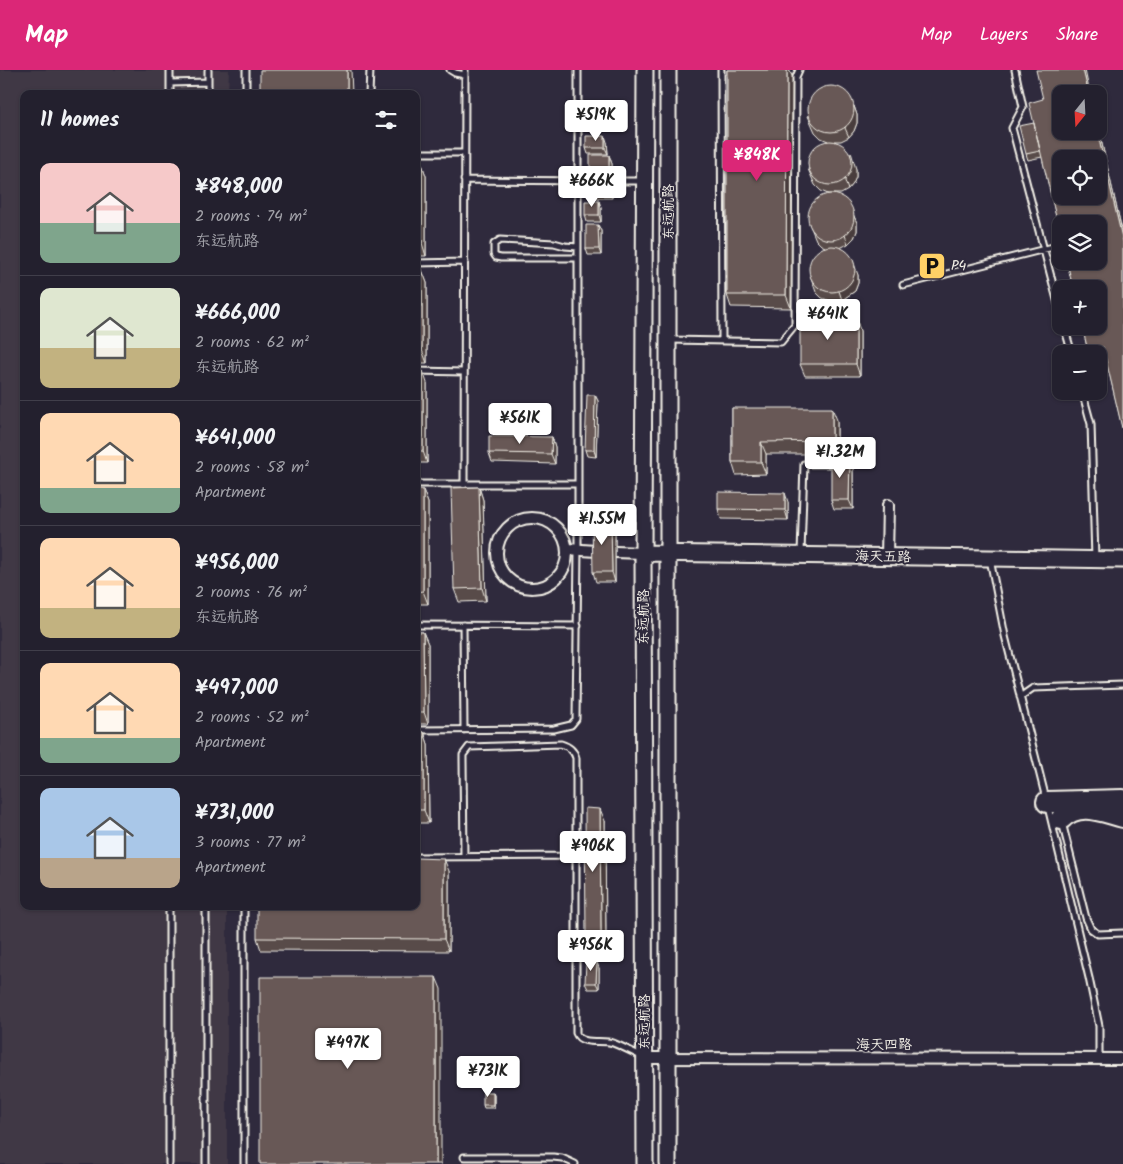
<!DOCTYPE html>
<meta charset="utf-8">
<style>
body{margin:0;font-family:Kalam,"LXGW WenKai TC",sans-serif;background:#2b2836;color:#f1f3f6;height:100vh;display:flex;flex-direction:column;font-size:19px;white-space:nowrap}
*{box-sizing:border-box;margin:0}
p{font-size:16px;color:#a3a3aa}
.icon{flex:none;width:28px;height:28px;fill:none;stroke:currentColor;stroke-width:2;stroke-linecap:round;stroke-linejoin:round}
.map{position:relative;flex:1;overflow:hidden}
.panel{position:absolute;left:20px;top:20px;width:400px;height:820px;display:flex;flex-direction:column;background:#23202e;border-radius:10px;box-shadow:0 1px 4px #0004,0 0 0 1px #403e4a}
.panel>*{flex:none}
.needle{width:32px;rotate:198deg}
.tools{position:absolute;left:1052px;top:15px;display:grid;gap:10px}
.tools a{display:grid;place-items:center;width:55px;height:55px;border-radius:10px;background:#23202e;box-shadow:0 1px 4px #0004,0 0 0 1px #403e4a;font-size:25px}
.price{position:absolute;translate:-50% -42px;padding:0 11px;border-radius:5px;background:#fff;color:#222;font-size:16px;line-height:32px;filter:drop-shadow(0 1px 2px #0008)}
.price::after{content:'';position:absolute;left:50%;top:30px;width:15px;height:11px;margin-left:-8px;background:inherit;clip-path:polygon(0 0,100% 0,50% 100%)}
.price.current{background:#db2777;color:#fff}
ul{padding:0;list-style:none}
li{display:flex;align-items:center;gap:15px;height:125px;padding:0 20px}
li+li{border-top:1px solid #403e4a}
li span{display:grid;place-items:center;flex:none;width:140px;height:100px;border-radius:10px;color:#555}
li>.icon{margin-inline-start:auto}
span .icon{width:60px;height:60px;fill:#fffc;stroke-width:1}
li b{font-size:21px}
h2{display:flex;justify-content:space-between;align-items:center;height:60px;padding:0 20px;font-size:21px}
header{display:flex;align-items:center;gap:30px;box-sizing:border-box;height:70px;padding:0 25px;background:#db2777;color:#fff}
header strong{font-size:24px}
nav{display:flex;gap:28px;margin-inline-start:auto;font-size:18px}
.map>svg:first-child{display:block}
.built{fill:#403844}
.lines{fill:none;stroke-linecap:round;stroke-linejoin:round}
.lane-casing{stroke:#f4f1e8;stroke-width:9}
.street-casing{stroke:#f4f1e8;stroke-width:14}
.secondary-casing{stroke:#f4f1e8;stroke-width:19}
.highway-casing{stroke:#f4f1e8;stroke-width:24}
.lane{stroke:#2f2a3d;stroke-width:5}
.street{stroke:#2f2a3d;stroke-width:10}
.secondary{stroke:#2f2a3d;stroke-width:15}
.highway{stroke:#2f2a3d;stroke-width:20}
.wall{fill:#594c4a;stroke:#f4f1e8}
.shaded-wall{fill:#493e3c;stroke:#f4f1e8}
.building{fill:#685856;stroke:#f4f1e8;fill-rule:evenodd}
.labels{text-anchor:middle;dominant-baseline:central;stroke-width:4;stroke-linejoin:round;paint-order:stroke}
.street-label{font-size:14px;fill:#f4f1e8;stroke:#2f2a3d}
.poi-label{font-size:14px;fill:#f4f1e8;stroke:#2f2a3d;text-anchor:start}
</style>
<header>
<strong>Map</strong>
<nav><a>Map</a><a>Layers</a><a>Share</a></nav>
</header>
<div class="map">
<svg width="1123" height="1094" viewBox="0 0 1123 1094">
<rect width="100%" height="100%" fill="#2f2a3d"/>
<filter id="ink" filterUnits="userSpaceOnUse"><feTurbulence type="fractalNoise" baseFrequency=".02" numOctaves="2"/><feDisplacementMap in="SourceGraphic" scale="10" xChannelSelector="R" yChannelSelector="G"/><feConvolveMatrix kernelMatrix="1 2 1 2 8 2 1 2 1" color-interpolation-filters="sRGB"/></filter>
<g filter="url(#ink)">
<path class="built" d="M0 0H229L228 24H24V836H227V1094H0Z"/>
<g class="lines">
<g class="lane-casing">
<path id="lane" d="M246 0V24
M450 0 455 3 465 5
M721 0 722 270
M1015 0 1023 37 1012 58 1061 245
M170 13 208 12
M170 24V0
M208 24V0
M369 24 370 0
M416 83H464
M464 110 593 111
M612 111H644
M578 188H501L496 187 494 184V174L500 170 554 173 565 176 578 177
M416 193 465 192
M903 215 1061 175
M1064 256 1072 284
M669 270 781 272 795 255 796 7 799 0
M416 301 464 302
M1082 321 1091 354 1095 489
M416 414H578
M464 415 465 0
M801 483 804 394H836
M990 489 1005 566 1046 729
M416 555 578 556
M463 555 464 660
M1020 627 1033 618 1123 615
M416 660 554 659 571 655 576 649 578 479V0
M1048 737 1089 908 1099 956V989
M1062 752 1086 848 1091 859 1098 864 1123 863
M416 787 576 786
M464 787 463 690V685L469 677 561 674C568 676 574 680 576 688V963C581 976 602 969 613 973 623 977 633 982 643 987
M244 836V1094
M464 1087H553L562 1088 575 1094
M169 1094V836
M206 1094V836"/>
</g>
<g class="street-casing">
<path id="street" d="M497 483a35 35 0 1 1 70 0a35 35 0 1 1-70 0Z
M568 479 596 481
M615 482 643 483
M887 487 888 435
M645 988 1123 989"/>
</g>
<g class="secondary-casing">
<path id="secondary" d="M645 0 643 483 645 1094
M643 483 1123 490
M668 1094V0"/>
</g>
<g class="highway-casing">
<path id="highway" d="M1047 732 1123 730
M1061 749C1079 731 1100 741 1123 747"/>
</g>
<use href="#lane" class="lane"/>
<use href="#street" class="street"/>
<use href="#secondary" class="secondary"/>
<use href="#highway" class="highway"/>
</g>
<path class="wall" d="M727 0H789L792 6 791 238 731 237 727 225Z
M854 36 857 45V53L854 61 849 67 841 71H835L856 99V107L853 114 848 120 841 124H828L821 121 815 115 808 99 828 71 821 68 815 62 808 46Z
M1099 61 1123 165V361L1106 289 1099 291V284H1089L1088 281 1042 87 1028 90 1026 84Z
M607 72 608 84H588L586 78Z
M609 85 612 94V128H593L590 119Z
M416 94H422L426 106V186H416Z
M599 131 601 138V152H587L585 145Z
M853 144 857 153V161L854 168 848 174 840 178 858 205V213L855 221 842 230 834 232 822 228 816 222 810 205 825 177 821 175 816 170 809 153Z
M598 155 601 161V185H588L586 179Z
M416 200H422L427 213V293H416Z
M856 248 860 261V306H805L800 294Z
M416 301 427 313V393H416Z
M595 325 598 331 596 387 587 386 585 380Z
M732 338 837 350V384H766V404L736 405 732 392Z
M552 367 555 377V394L492 392 489 383Z
M850 389 853 399V439H834L831 430Z
M479 417 483 430 486 531 459 532 454 519Z
M416 420H423L428 433V534H416Z
M788 432V450L721 449 718 439Z
M615 461V512H596L593 502Z
M416 562H423L428 574V654H416Z
M416 662H424L428 674 429 753H416Z
M605 751 606 879H590L586 867Z
M449 801V881L261 880 257 868Z
M599 898V919H588L585 913Z
M494 1025V1038H484L483 1035Z"/>
<path class="shaded-wall" d="M347 0H351L352 24H347Z
M787 0H789L792 6 791 238 786 225Z
M1083 0H1085L1090 24H1089Z
M854 36 857 45V53L854 61 849 67 845 58Z
M1097 61H1099L1123 165V172Z
M605 66 607 72 608 84 605 78Z
M851 82 856 99V107L853 114 848 120 845 111Z
M609 85 612 94V128L609 119Z
M422 94 426 106V186L422 173Z
M599 131 601 138V152L599 145Z
M853 144 857 153V161L854 168 848 174 845 165Z
M598 155 601 161V185L599 179Z
M852 188 858 205V213L855 221 842 230 839 221Z
M422 200 427 213V293L422 280Z
M856 248 860 261V306L856 294Z
M423 301 427 313V393L423 381Z
M595 325 598 331 596 387 594 380Z
M832 338 837 350V384L832 371Z
M552 367 555 377V394L551 384Z
M761 372 766 384V404L761 392Z
M850 389 853 399V439L849 430Z
M479 417 483 430 486 531 482 518Z
M423 420 428 433V534L423 521Z
M785 423 788 432V450L785 440Z
M611 451 615 461V512L612 502Z
M423 562 428 574V654L424 642Z
M424 662 428 674 429 753 424 740Z
M600 739 605 751 606 879 601 867Z
M444 789 449 801V881L444 869Z
M597 892 599 898V919L596 913Z
M436 907 441 919V1094H436Z
M493 1022 494 1025V1038L493 1035Z"/>
<path class="building" d="M260 0H347V24H260Z
M727 0H787L786 225H727Z
M1036 0H1083L1089 24H1061V61H1097L1123 172V358H1122L1103 277 1088 281 1082 256H1099V219H1073L1067 191H1099V154H1061V168L1029 33 1043 29ZM1061 89H1099V126H1061Z
M808 39a23 23 0 1 1 46 0a23 23 0 1 1-46 0Z
M1034 53 1040 81 1026 84 1019 56Z
M586 66H605V78H586Z
M808 93a22 22 0 1 1 44 0a22 22 0 1 1-44 0Z
M590 85H609V119H590Z
M416 94H422V173H416Z
M808 147a23 23 0 1 1 46 0a23 23 0 1 1-46 0Z
M585 131H599V145H585Z
M586 155H598L599 179H586Z
M809 199a23 23 0 1 1 46 0a23 23 0 1 1-46 0Z
M416 200H422V280H416Z
M800 248H856V294H800Z
M416 301H423V381H416Z
M587 325H595L594 380H585Z
M732 338H832V371L761 372V392H732Z
M489 366 552 367 551 384 489 383Z
M831 389H850L849 430H831Z
M479 417 482 518 454 519 451 418Z
M416 420H423V521L416 522Z
M718 422 785 423V440L718 439Z
M592 451H611L612 502H593Z
M416 562H423L424 642H416Z
M416 662H424V740H416Z
M585 738 600 739 601 867H586Z
M416 788 444 789V869L257 868V836H416Z
M586 892H597L596 913H585Z
M260 907H436V1094H260Z
M483 1022H493V1035H483Z"/>
</g>
<defs>
<g id="parking-square" transform="scale(1.4375)"><rect x="-9" y="-9" width="18" height="18" rx="4" fill="#ffd166" stroke="#2f2a3d"/><path d="M-3.5-5.5H1a3.5 3.5 0 0 1 0 7H-1V5.5H-3.5ZM-1-3.4V-.6H.8a1.4 1.4 0 0 0 0-2.8Z" fill="#111"/></g>
</defs>
<g fill-rule="evenodd">
<use href="#parking-square" x="932" y="196"/>
</g>
<g class="labels">
<g class="street-label">
<text transform="translate(669 142) rotate(-90)">东远航路</text>
<text transform="translate(883 487) rotate(1)">海天五路</text>
<text transform="translate(644 547) rotate(-90)">东远航路</text>
<text transform="translate(645 952) rotate(-90)">东远航路</text>
<text x="884" y="975">海天四路</text>
</g>
<g class="poi-label">
<text x="951" y="196">P4</text>
</g>
</g>
</svg>
<div class="tools">
<a><svg class="needle" viewBox="-14 -14 28 28"><path d="M0-13l5 13h-10z" fill="#e53935"/><path d="M0 13l5-13h-10z" fill="#a3a3aa"/></svg></a>
<a><svg class="icon" aria-label="locate" viewBox="0 0 24 24"><circle cx="12" cy="12" r="6"/><path d="M12 2v4M12 18v4M2 12h4M18 12h4"/></svg></a>
<a><svg class="icon" aria-label="layers" viewBox="0 0 24 24"><path d="M12 4l9 5-9 5-9-5zM3 14l9 5 9-5"/></svg></a>
<a>+</a>
<a>−</a>
</div>
<b class="price" style="left:596px;top:72px">¥519K</b>
<b class="price current" style="left:757px;top:112px">¥848K</b>
<b class="price" style="left:592px;top:138px">¥666K</b>
<b class="price" style="left:828px;top:271px">¥641K</b>
<b class="price" style="left:520px;top:375px">¥561K</b>
<b class="price" style="left:840px;top:409px">¥1.32M</b>
<b class="price" style="left:602px;top:476px">¥1.55M</b>
<b class="price" style="left:593px;top:803px">¥906K</b>
<b class="price" style="left:591px;top:902px">¥956K</b>
<b class="price" style="left:348px;top:1000px">¥497K</b>
<b class="price" style="left:488px;top:1028px">¥731K</b>
<section class="panel">
<h2>11 homes<svg class="icon" aria-label="filters" viewBox="0 0 24 24"><path d="M4 7h16M4 17h16"/><circle cx="9" cy="7" r="2"/><circle cx="15" cy="17" r="2"/></svg></h2>
<ul>
<li><span style="background:linear-gradient(#f6c9c9 60%,#7fa58c 0)"><svg class="icon" aria-label="home" viewBox="0 0 24 24"><path d="M3 11l9-7 9 7M6 9v11h12V9"/></svg></span><div><b>¥848,000</b><p>2 rooms · 74 m²</p><p>东远航路</p></div></li>
<li><span style="background:linear-gradient(#dfe7d0 60%,#c2b280 0)"><svg class="icon" aria-label="home" viewBox="0 0 24 24"><path d="M3 11l9-7 9 7M6 9v11h12V9"/></svg></span><div><b>¥666,000</b><p>2 rooms · 62 m²</p><p>东远航路</p></div></li>
<li><span style="background:linear-gradient(#ffd9b3 75%,#7fa58c 0)"><svg class="icon" aria-label="home" viewBox="0 0 24 24"><path d="M3 11l9-7 9 7M6 9v11h12V9"/></svg></span><div><b>¥641,000</b><p>2 rooms · 58 m²</p><p>Apartment</p></div></li>
<li><span style="background:linear-gradient(#ffd9b3 70%,#c2b280 0)"><svg class="icon" aria-label="home" viewBox="0 0 24 24"><path d="M3 11l9-7 9 7M6 9v11h12V9"/></svg></span><div><b>¥956,000</b><p>2 rooms · 76 m²</p><p>东远航路</p></div></li>
<li><span style="background:linear-gradient(#ffd9b3 75%,#7fa58c 0)"><svg class="icon" aria-label="home" viewBox="0 0 24 24"><path d="M3 11l9-7 9 7M6 9v11h12V9"/></svg></span><div><b>¥497,000</b><p>2 rooms · 52 m²</p><p>Apartment</p></div></li>
<li><span style="background:linear-gradient(#a9c7e8 70%,#b9a48a 0)"><svg class="icon" aria-label="home" viewBox="0 0 24 24"><path d="M3 11l9-7 9 7M6 9v11h12V9"/></svg></span><div><b>¥731,000</b><p>3 rooms · 77 m²</p><p>Apartment</p></div></li>
</ul>
</section>
</div>
